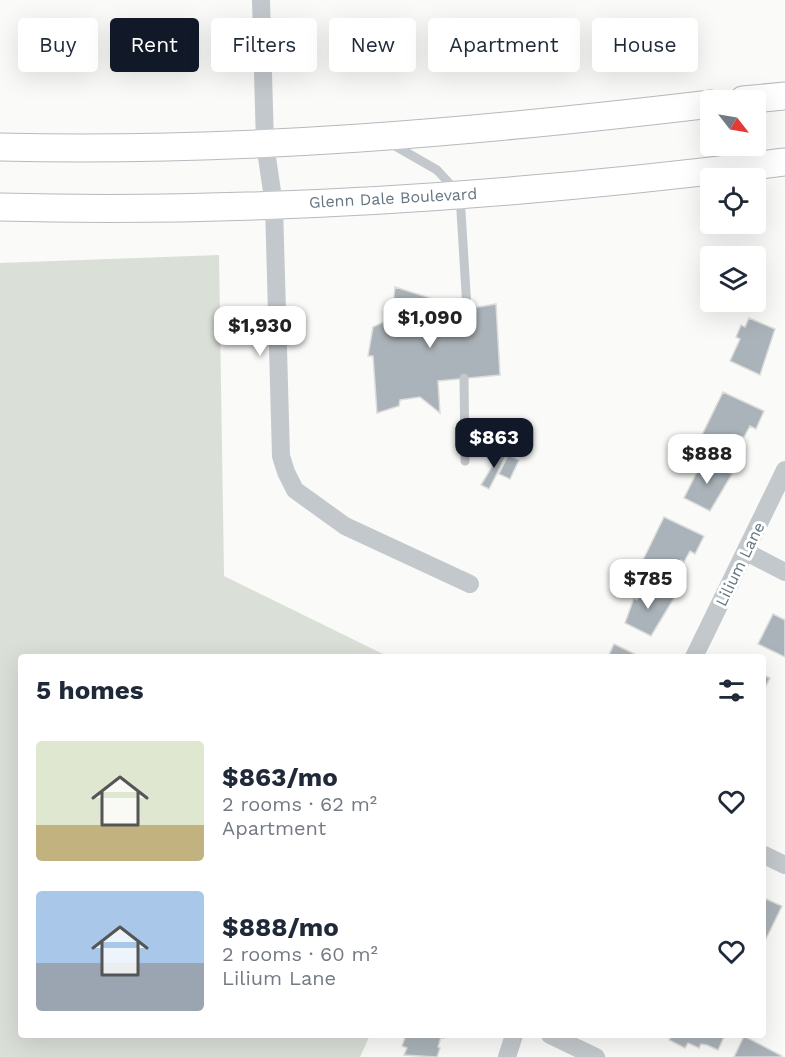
<!DOCTYPE html>
<meta charset="utf-8">
<style>
body{margin:0;font-family:"Work Sans",sans-serif;background:#f2f2f3;color:#1f2937;height:100vh;display:flex;flex-direction:column;font-size:22px;white-space:nowrap}
*{box-sizing:border-box;margin:0}
p{font-size:20px;color:#747a83}
.icon{flex:none;width:33px;height:33px;fill:none;stroke:currentColor;stroke-width:2;stroke-linecap:round;stroke-linejoin:round}
.map{position:relative;flex:1;overflow:hidden}
.details{position:absolute;left:18px;top:654px;width:748px;height:384px;display:flex;flex-direction:column;background:#fff;border-radius:6px;box-shadow:0 6px 24px #0002}
.details>*{flex:none}
.banner{position:absolute;left:18px;top:18px;width:750px;height:54px;display:flex;gap:12px}
.needle{width:39px;rotate:121deg}
.fabs{position:absolute;left:700px;top:90px;display:grid;gap:12px}
.fabs a{display:grid;place-items:center;width:66px;height:66px;border-radius:6px;background:#fff;box-shadow:0 6px 24px #0002;font-size:30px}
.price{position:absolute;translate:-50% -51px;padding:0 14px;border-radius:12px;background:#fff;color:#222;font-size:20px;line-height:39px;filter:drop-shadow(0 2px 3px #0008)}
.price::after{content:'';position:absolute;left:50%;top:36px;width:18px;height:14px;margin-left:-9px;background:inherit;clip-path:polygon(0 0,100% 0,50% 100%)}
.price.active{background:#111827;color:#fff}
ul{padding:0;list-style:none}
li{display:flex;align-items:center;gap:18px;height:150px;padding:0 18px}
li span{display:grid;place-items:center;flex:none;width:168px;height:120px;border-radius:6px;color:#555}
li>.icon{margin-inline-start:auto}
span .icon{width:72px;height:72px;fill:#fffc;stroke-width:1}
li b{font-size:26px}
h2{display:flex;justify-content:space-between;align-items:center;height:72px;padding:0 18px;font-size:26px}
.pill{padding:0 21px;border-radius:6px;background:#fff;box-shadow:0 6px 24px #0002;font-size:21px;line-height:54px}
.pill.active{background:#111827;color:#fff}
.map>svg:first-child{display:block}
.green{fill:#dadfd7}
.building{fill:#aab3b9;stroke:#dcdcda;stroke-width:1.5}
.lines{fill:none;stroke-linecap:round;stroke-linejoin:round}
.primary-casing{stroke:#b5babe;stroke-width:29}
.lane{stroke:#c3c8cc;stroke-width:9}
.street{stroke:#c3c8cc;stroke-width:18}
.primary{stroke:#fff;stroke-width:27}
.labels{text-anchor:middle;dominant-baseline:central;stroke-width:6;stroke-linejoin:round;paint-order:stroke}
.street-label{font-size:16px;fill:#657683;stroke:#fff}
</style>
<div class="map">
<svg width="785" height="1057" viewBox="0 0 785 1057">
<rect width="100%" height="100%" fill="#fafaf8"/>
<path class="green" d="M219 255 224 576 389 657H21V1035H370L360 1057H0V263Z"/>
<path class="building" d="M395 287 430 298 432 306 467 309 496 304 500 375 438 381 440 413 420 397 400 400 399 406 377 413 373 356H368L373 327 386 321 387 307 393 305Z
M749 318 775 329 760 375 730 361 740 339 736 337 741 325 745 327Z
M723 392 764 411 756 429 750 426 744 437 740 436 736 440 731 449 702 435Z
M512 421 513 432 494 433V422Z
M498 450 507 454 489 489 481 485 496 460 494 459Z
M508 455 519 460 510 479 499 474Z
M703 460 732 474 710 511 684 498Z
M664 517 704 536 695 554 690 551 684 562 681 560 676 564 671 574 643 560Z
M645 584 674 598 651 636 625 623 634 598 637 600Z
M773 614 785 620V657L758 644Z
M614 644 641 657H608Z
M764 675 770 678 764 690Z
M764 898 782 906 764 943Z
M406 1035H446L444 1038 441 1037 438 1047 440 1048 437 1057 404 1055 407 1048 402 1046Z
M672 1035H725L718 1050 707 1045 701 1044 699 1048 688 1043 685 1048 669 1040Z
M744 1036 782 1056V1057H734Z"/>
<g class="lines">
<g class="primary-casing">
<path id="primary" d="M743 100 785 96
M0 147C238 153 475 132 711 104
M0 207C262 214 525 195 785 162"/>
</g>
<path class="lane" d="M390 143 437 170 460 195 467 309
M464 378 465 461"/>
<path class="street" d="M261 0 265 144 274 205 281 456 286 472 295 490 345 526 470 584
M746 552 785 572
M694 657 785 470
M764 855 785 865
M550 1035 596 1057
M507 1057 514 1035"/>
<use href="#primary" class="primary"/>
</g>
<g class="labels">
<g class="street-label">
<text transform="translate(393 198) rotate(-3)">Glenn Dale Boulevard</text>
<text transform="translate(740 564) rotate(-64)">Lilium Lane</text>
</g>
</g>
</svg>
<div class="fabs">
<a><svg class="needle" viewBox="-14 -14 28 28"><path d="M0-13l5 13h-10z" fill="#e53935"/><path d="M0 13l5-13h-10z" fill="#747a83"/></svg></a>
<a><svg class="icon" aria-label="locate" viewBox="0 0 24 24"><circle cx="12" cy="12" r="6"/><path d="M12 2v4M12 18v4M2 12h4M18 12h4"/></svg></a>
<a><svg class="icon" aria-label="layers" viewBox="0 0 24 24"><path d="M12 4l9 5-9 5-9-5zM3 14l9 5 9-5"/></svg></a>
</div>
<b class="price" style="left:430px;top:349px">$1,090</b>
<b class="price" style="left:260px;top:357px">$1,930</b>
<b class="price active" style="left:494px;top:469px">$863</b>
<b class="price" style="left:707px;top:485px">$888</b>
<b class="price" style="left:648px;top:610px">$785</b>
<div class="banner">
<a class="pill">Buy</a>
<a class="pill active">Rent</a>
<a class="pill">Filters</a>
<a class="pill">New</a>
<a class="pill">Apartment</a>
<a class="pill">House</a>
</div>
<section class="details">
<h2>5 homes<svg class="icon" aria-label="filters" viewBox="0 0 24 24"><path d="M4 7h16M4 17h16"/><circle cx="9" cy="7" r="2"/><circle cx="15" cy="17" r="2"/></svg></h2>
<ul>
<li><span style="background:linear-gradient(#dfe7d0 70%,#c2b280 0)"><svg class="icon" aria-label="home" viewBox="0 0 24 24"><path d="M3 11l9-7 9 7M6 9v11h12V9"/></svg></span><div><b>$863/mo</b><p>2 rooms · 62 m²</p><p>Apartment</p></div><svg class="icon" aria-label="heart" viewBox="0 0 24 24"><path d="M12 20l-8-8c-3-5 5-10 8-4 3-6 11-1 8 4z"/></svg></li>
<li><span style="background:linear-gradient(#a9c7e8 60%,#9aa5b1 0)"><svg class="icon" aria-label="home" viewBox="0 0 24 24"><path d="M3 11l9-7 9 7M6 9v11h12V9"/></svg></span><div><b>$888/mo</b><p>2 rooms · 60 m²</p><p>Lilium Lane</p></div><svg class="icon" aria-label="heart" viewBox="0 0 24 24"><path d="M12 20l-8-8c-3-5 5-10 8-4 3-6 11-1 8 4z"/></svg></li>
</ul>
</section>
</div>
